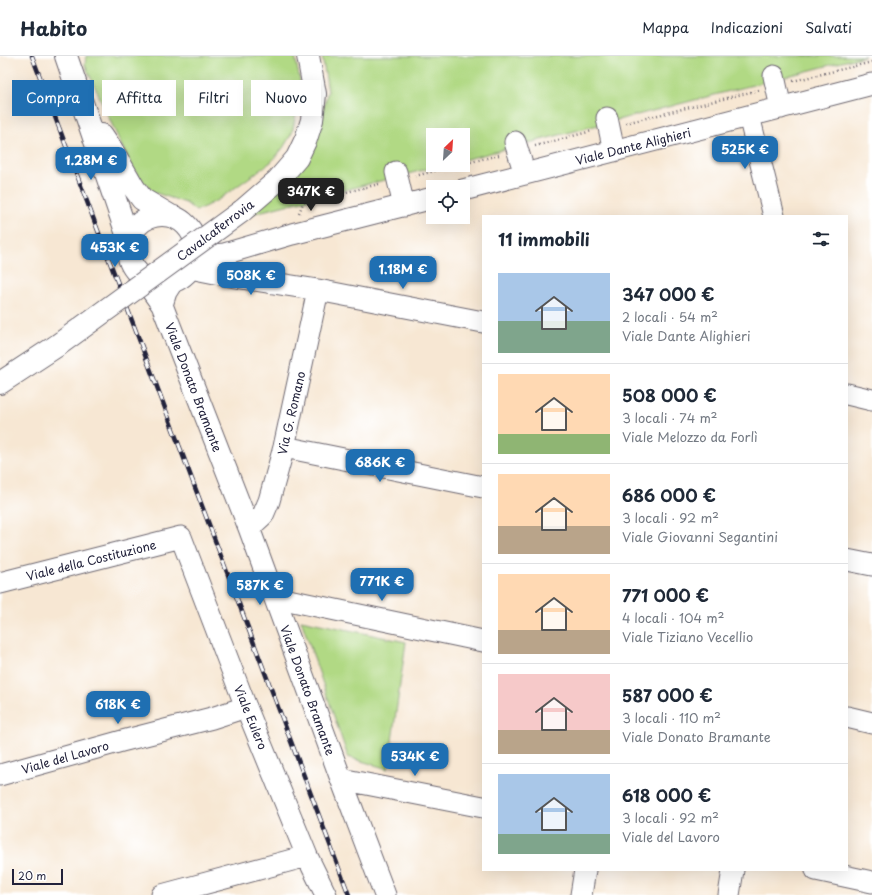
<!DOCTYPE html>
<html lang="it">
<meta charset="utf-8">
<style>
body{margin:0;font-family:"Playpen Sans",sans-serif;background:#f6f6f7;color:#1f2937;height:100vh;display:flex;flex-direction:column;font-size:15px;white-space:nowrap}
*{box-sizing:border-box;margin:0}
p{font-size:13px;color:#747a83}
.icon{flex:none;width:22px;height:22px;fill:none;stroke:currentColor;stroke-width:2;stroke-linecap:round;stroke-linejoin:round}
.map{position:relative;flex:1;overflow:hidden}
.sheet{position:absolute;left:482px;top:159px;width:366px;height:656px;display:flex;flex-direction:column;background:#fff;border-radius:0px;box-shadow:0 4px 16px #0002}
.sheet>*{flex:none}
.guide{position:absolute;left:12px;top:24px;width:380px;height:36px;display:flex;gap:8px}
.needle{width:26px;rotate:25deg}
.tools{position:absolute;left:426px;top:72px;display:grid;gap:8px}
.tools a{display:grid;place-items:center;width:44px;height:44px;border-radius:0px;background:#fff;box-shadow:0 4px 16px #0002;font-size:20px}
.scale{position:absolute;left:12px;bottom:10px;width:51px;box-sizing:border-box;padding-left:4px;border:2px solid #22223b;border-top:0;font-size:11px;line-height:14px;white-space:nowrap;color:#22223b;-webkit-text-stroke:3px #fff;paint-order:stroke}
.price{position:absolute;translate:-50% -34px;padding:0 9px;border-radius:8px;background:#1f6fb2;color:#fff;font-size:13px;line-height:26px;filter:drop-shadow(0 1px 2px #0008)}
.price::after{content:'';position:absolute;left:50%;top:24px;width:12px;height:9px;margin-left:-6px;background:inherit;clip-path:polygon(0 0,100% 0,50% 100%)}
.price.active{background:#222;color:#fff}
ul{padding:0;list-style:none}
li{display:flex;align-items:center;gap:12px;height:100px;padding:0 16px}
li+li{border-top:1px solid #e0e1e3}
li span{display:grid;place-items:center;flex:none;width:112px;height:80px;border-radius:0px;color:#555}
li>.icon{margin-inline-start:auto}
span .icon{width:48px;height:48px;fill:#fffc;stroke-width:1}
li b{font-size:17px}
h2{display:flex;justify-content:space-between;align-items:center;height:48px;padding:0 16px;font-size:17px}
.chip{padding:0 14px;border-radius:0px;background:#fff;box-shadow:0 4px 16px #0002;font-size:14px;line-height:36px}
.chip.active{background:#1f6fb2;color:#fff}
header{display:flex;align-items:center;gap:24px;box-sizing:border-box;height:56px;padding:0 20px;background:#fff;border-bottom:1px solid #e0e1e3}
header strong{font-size:19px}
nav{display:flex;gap:22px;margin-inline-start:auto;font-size:14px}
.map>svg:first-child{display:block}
.green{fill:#b1d984;stroke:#6a7e60}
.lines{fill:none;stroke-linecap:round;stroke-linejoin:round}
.street-casing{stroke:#6d6770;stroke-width:23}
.secondary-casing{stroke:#6d6770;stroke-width:24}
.path{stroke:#6d6770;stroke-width:2.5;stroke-dasharray:1 3;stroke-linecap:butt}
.street{stroke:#fff;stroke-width:21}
.secondary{stroke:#fff;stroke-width:22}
.rail-casing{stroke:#22223b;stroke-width:4.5}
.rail{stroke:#fff;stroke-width:3;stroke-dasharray:9;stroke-linecap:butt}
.secondary-bridge-casing{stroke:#6d6770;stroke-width:24;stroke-linecap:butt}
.secondary-bridge{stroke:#fff;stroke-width:22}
.labels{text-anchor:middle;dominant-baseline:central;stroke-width:3;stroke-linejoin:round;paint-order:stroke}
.street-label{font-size:12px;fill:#22223b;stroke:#fff}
</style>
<header>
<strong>Habito</strong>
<nav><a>Mappa</a><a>Indicazioni</a><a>Salvati</a></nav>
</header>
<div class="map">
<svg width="872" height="839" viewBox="0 0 872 839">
<rect width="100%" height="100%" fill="#fff"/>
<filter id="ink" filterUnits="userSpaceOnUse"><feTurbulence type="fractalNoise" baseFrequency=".025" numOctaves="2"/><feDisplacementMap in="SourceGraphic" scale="8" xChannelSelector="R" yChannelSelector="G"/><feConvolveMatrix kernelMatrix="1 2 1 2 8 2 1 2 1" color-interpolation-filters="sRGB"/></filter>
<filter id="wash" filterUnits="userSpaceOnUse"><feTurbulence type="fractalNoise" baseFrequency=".012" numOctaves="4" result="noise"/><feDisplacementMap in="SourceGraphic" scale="16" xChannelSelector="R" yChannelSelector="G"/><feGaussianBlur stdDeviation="0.9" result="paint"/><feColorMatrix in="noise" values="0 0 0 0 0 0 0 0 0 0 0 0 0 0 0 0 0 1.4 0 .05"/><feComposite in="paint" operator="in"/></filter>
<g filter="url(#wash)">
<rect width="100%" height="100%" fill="#f7e7d3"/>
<path class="green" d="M86 0H295L300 25 298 48 292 77 283 92 271 106 218 144 196 155 186 147 153 136 137 118 125 97 85 9Z
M322 0H865L463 104V79H433V109H443L247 159 312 91 328 35Z
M301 564 406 586 388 713 348 701Z"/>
</g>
<g filter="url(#ink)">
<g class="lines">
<g class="street-casing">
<path id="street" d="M774 20 781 52
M749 60 774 160
M607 62 614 95
M515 86 525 118
M396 116 404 150
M463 134 872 28
M195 201 224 198 292 178 433 142
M190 212 235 221 318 234 483 266
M142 221 162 249 249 472 341 723 385 839
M162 249 166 236 173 225
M847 338 872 344
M284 391 483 431
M249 472 263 459 269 445 284 391 318 234
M847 504 872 509
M0 527 181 481 246 651 307 800 326 839
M274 541 483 585
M847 661 872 667
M0 719 122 685 212 662 246 651
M341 723 483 751
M816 814 872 826
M162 839 307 800
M581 839 585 814
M729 839 733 814"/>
</g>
<g class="secondary-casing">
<path id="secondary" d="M66 0 129 184
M102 79 112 94 134 132 142 143 169 159
M242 155 278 124 297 102 306 83 312 64 315 38 308 0
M128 193a34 34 0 1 1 68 0a34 34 0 1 1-68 0Z
M0 327 58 289"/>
</g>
<path class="path" d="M793 25 872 6
M626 67 759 34
M535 90 592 75
M463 108 499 99
M415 120 458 109
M299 157 303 147 379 128"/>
<use href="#street" class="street"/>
<use href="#secondary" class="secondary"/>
<g class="rail-casing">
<path id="rail" d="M32 0 349 839"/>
</g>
<use href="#rail" class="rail"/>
<g class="secondary-bridge-casing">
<path id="secondary-bridge" d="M58 289 242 155"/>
</g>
<use href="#secondary-bridge" class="secondary-bridge"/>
</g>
</g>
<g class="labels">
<g class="street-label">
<text transform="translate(633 90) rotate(-14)">Viale Dante Alighieri</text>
<text transform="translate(215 174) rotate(-37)">Cavalcaferrovia</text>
<text transform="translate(194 331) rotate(69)">Viale Donato Bramante</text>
<text transform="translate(291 357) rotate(-77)">Via G. Romano</text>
<text transform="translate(91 504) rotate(-14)">Viale della Costituzione</text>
<text transform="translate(308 634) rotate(70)">Viale Donato Bramante</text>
<text transform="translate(251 661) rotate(68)">Viale Eulero</text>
<text transform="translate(65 701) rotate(-16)">Viale del Lavoro</text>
</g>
</g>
</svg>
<div class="tools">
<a><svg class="needle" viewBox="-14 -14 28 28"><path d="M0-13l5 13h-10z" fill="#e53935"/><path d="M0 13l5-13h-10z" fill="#747a83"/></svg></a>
<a><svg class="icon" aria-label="locate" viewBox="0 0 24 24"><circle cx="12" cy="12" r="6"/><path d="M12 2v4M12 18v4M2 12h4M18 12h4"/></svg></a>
</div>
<div class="scale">20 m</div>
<b class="price" style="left:745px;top:114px">525K €</b>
<b class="price" style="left:91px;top:125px">1.28M €</b>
<b class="price active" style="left:311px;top:156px">347K €</b>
<b class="price" style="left:115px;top:212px">453K €</b>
<b class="price" style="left:403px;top:234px">1.18M €</b>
<b class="price" style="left:251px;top:240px">508K €</b>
<b class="price" style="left:380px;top:427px">686K €</b>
<b class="price" style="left:382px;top:546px">771K €</b>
<b class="price" style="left:260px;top:550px">587K €</b>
<b class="price" style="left:118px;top:669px">618K €</b>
<b class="price" style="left:415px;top:721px">534K €</b>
<div class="guide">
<a class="chip active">Compra</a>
<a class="chip">Affitta</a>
<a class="chip">Filtri</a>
<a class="chip">Nuovo</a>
</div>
<section class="sheet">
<h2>11 immobili<svg class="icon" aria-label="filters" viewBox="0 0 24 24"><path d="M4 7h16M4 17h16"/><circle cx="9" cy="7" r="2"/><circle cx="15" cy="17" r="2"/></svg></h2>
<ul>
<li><span style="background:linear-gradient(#a9c7e8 60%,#7fa58c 0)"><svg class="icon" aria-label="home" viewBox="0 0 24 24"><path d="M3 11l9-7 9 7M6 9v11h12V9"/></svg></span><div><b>347 000 €</b><p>2 locali · 54 m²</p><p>Viale Dante Alighieri</p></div></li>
<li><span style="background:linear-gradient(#ffd9b3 75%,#8fb573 0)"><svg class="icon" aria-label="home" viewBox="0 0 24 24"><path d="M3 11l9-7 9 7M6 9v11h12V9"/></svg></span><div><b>508 000 €</b><p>3 locali · 74 m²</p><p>Viale Melozzo da Forlì</p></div></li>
<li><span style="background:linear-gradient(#ffd9b3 65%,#b9a48a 0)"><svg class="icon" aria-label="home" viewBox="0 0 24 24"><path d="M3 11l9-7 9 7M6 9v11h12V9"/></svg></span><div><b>686 000 €</b><p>3 locali · 92 m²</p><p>Viale Giovanni Segantini</p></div></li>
<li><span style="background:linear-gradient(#ffd9b3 70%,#b9a48a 0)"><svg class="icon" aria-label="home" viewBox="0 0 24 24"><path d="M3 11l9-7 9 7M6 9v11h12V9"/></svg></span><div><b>771 000 €</b><p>4 locali · 104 m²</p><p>Viale Tiziano Vecellio</p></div></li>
<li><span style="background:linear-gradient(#f6c9c9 70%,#b9a48a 0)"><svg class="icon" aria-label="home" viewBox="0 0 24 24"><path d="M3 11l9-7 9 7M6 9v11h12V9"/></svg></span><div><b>587 000 €</b><p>3 locali · 110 m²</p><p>Viale Donato Bramante</p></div></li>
<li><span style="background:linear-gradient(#a9c7e8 75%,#7fa58c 0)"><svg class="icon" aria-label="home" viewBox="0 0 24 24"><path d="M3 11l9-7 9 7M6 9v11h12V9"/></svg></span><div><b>618 000 €</b><p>3 locali · 92 m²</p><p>Viale del Lavoro</p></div></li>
</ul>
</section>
</div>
